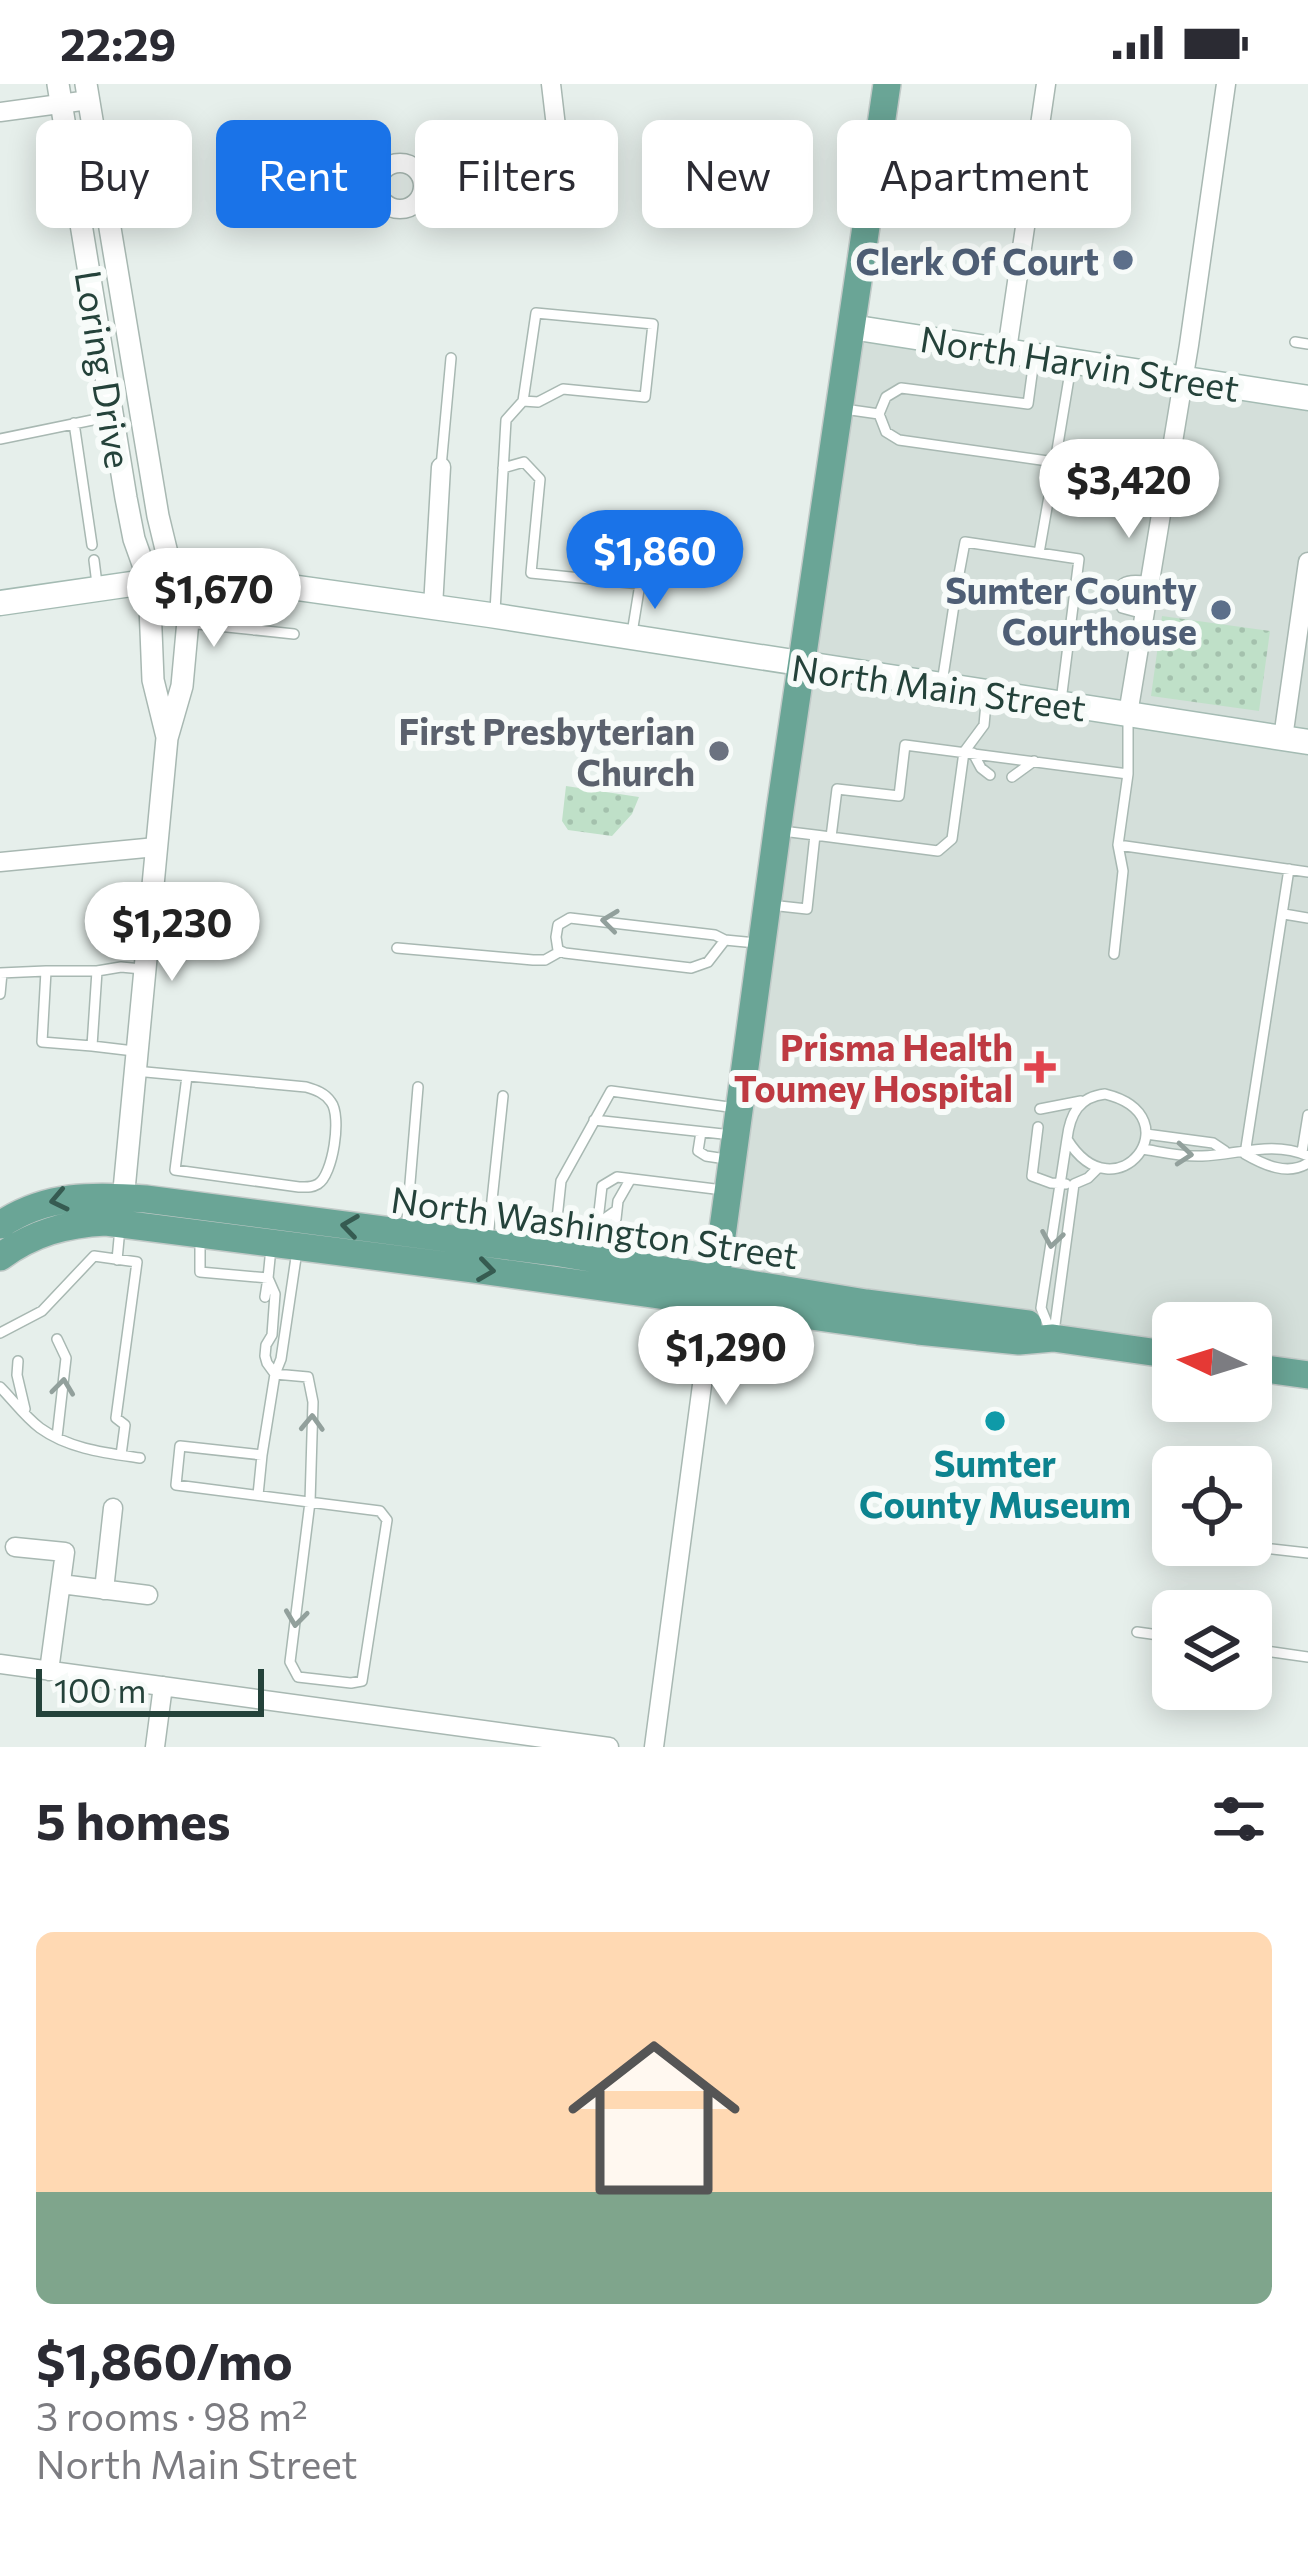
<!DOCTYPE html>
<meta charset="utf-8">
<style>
body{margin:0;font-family:Commissioner,sans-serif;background:#f2f2f3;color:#2b2b33;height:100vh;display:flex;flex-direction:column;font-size:45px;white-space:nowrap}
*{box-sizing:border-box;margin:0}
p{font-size:39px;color:#7c7c81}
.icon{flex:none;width:66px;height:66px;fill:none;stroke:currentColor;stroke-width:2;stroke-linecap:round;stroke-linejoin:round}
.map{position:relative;height:1663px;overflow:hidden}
.details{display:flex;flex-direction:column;background:#fff;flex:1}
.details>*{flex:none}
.banner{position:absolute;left:36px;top:36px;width:1236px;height:108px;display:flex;gap:24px}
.needle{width:78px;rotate:274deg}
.buttons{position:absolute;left:1152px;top:1218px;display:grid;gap:24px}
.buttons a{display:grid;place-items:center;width:120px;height:120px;border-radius:18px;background:#fff;box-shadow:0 6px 30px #0003;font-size:60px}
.scale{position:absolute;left:36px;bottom:30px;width:228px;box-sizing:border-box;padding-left:12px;border:6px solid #24423a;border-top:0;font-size:33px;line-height:42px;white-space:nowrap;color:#24423a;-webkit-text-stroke:9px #f7fbf9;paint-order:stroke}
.price{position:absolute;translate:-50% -102px;padding:0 27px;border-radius:42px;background:#fff;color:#222;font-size:39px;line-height:78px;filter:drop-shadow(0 3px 6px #0008)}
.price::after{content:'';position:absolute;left:50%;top:72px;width:36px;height:27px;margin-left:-18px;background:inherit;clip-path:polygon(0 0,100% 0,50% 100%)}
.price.active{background:#1a73e8;color:#fff}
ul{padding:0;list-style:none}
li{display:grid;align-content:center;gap:24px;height:636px;padding:0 36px}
li span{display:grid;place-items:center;height:372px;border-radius:18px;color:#555}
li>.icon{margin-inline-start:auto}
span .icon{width:216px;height:216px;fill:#fffc;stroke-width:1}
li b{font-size:51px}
h2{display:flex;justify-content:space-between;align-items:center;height:144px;padding:0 36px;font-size:51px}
.chip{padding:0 42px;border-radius:18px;background:#fff;box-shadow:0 6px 30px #0003;font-size:42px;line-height:108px}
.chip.active{background:#1a73e8;color:#fff}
.status{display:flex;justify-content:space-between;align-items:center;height:84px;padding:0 60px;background:#fff;direction:ltr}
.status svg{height:33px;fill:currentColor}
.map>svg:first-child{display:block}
.built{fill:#d4dfda}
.park{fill:url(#park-dots)}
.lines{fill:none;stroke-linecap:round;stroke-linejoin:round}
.service-casing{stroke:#a8b8b2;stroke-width:12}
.minor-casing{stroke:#a8b8b2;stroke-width:21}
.tertiary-casing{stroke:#a8b8b2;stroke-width:24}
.secondary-casing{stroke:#a4bbb3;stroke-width:27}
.primary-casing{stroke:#c2cac8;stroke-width:30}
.service{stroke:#fff;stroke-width:9}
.minor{stroke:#fff;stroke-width:18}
.tertiary{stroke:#fff;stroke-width:21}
.secondary{stroke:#fff;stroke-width:24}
.primary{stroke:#6aa596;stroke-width:27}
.oneway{stroke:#92a09c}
.oneway2{stroke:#365b51}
.service-dot{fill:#5c6f8a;stroke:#f7fbf9;stroke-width:4.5}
.worship-dot{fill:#6b7280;stroke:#f7fbf9;stroke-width:4.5}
.health-dot{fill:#e0444e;stroke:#f7fbf9;stroke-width:4.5}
.culture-dot{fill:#0f9aa8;stroke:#f7fbf9;stroke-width:4.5}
.labels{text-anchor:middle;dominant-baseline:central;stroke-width:12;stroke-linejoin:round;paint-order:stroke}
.service-label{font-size:36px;font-weight:bold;fill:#4e5e75;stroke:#f7fbf9;text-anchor:end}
.street-label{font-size:36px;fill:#24423a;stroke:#f7fbf9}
.worship-label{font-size:36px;font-weight:bold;fill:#5b616d;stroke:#f7fbf9;text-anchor:end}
.health-label{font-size:36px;font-weight:bold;fill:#be3a42;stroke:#f7fbf9;text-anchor:end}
.culture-label{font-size:36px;font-weight:bold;fill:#0d838f;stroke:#f7fbf9}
</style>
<div class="status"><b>22:29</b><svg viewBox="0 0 49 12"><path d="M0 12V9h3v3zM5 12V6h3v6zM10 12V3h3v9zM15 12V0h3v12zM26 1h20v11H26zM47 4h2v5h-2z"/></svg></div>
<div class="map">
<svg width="1308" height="1663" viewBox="0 0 1308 1663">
<defs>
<pattern id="park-dots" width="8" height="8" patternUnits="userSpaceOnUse" patternTransform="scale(3)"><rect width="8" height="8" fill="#bfe0c8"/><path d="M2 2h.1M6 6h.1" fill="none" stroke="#a4c1ad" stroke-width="1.8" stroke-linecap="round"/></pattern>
</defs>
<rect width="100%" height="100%" fill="#e6efeb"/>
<path class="built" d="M858 254 1308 314V1293L1251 1285V1239H1173V1274L714 1208Z"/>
<path class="park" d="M1162 532 1270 547 1259 627 1151 612Z
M566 702 639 713 632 730 612 752 568 746 562 737Z"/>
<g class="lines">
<g class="service-casing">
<path id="service" d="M1295 258 1308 260
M844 325 879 330 886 348 899 356 1055 378 1071 282
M879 330 886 313 901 304 1028 320 1034 276
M74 339 92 461
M0 355 112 332
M1055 378 1039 469 1079 475 1061 617
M441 383 451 274
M503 384 524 378 540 395 531 489 640 500 632 549
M1088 415 1161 426
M94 476 97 500
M956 506 965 458 1039 469
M495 527 506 336 523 317 538 318 563 305 645 313 653 240 536 229 523 317
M1144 530 1122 524C1111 497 1127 494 1149 498
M188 539 294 550
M254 546 259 504
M942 599 954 521
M973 669 981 684 990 691
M1012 693 1034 677
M782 747 815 751
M831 753 837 705 899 712 905 661 1128 690
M1118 761 1308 788
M770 821 807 825 815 751 938 767 952 755 964 668 984 641 987 608
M1284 830 1308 834
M725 856 708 878 691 884 565 869 558 866 556 853 558 841 570 834 715 851 725 856 756 859
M397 864 533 876H545L561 867
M1114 870 1123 787 1118 761 1128 690V635
M46 887H97
M0 889 46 887 42 958 92 962 97 887 121 883 142 885
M0 910 2 889
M92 962 134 967
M135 987 306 1003C316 1006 325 1009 331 1018 342 1032 333 1091 318 1100 311 1104 307 1103 299 1103L175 1086 187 992
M1105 1010C1195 1032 1116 1135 1067 1055 1070 1030 1079 1013 1105 1010Z
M1040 1025 1081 1017
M594 1036 732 1051
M1038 1043 1032 1092 1051 1099 1066 1100
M701 1048 698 1067 706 1072 726 1075
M1146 1050 1213 1059 1225 1067
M1143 1065C1162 1068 1182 1073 1202 1072 1236 1071 1274 1056 1308 1072
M1302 1068 1308 1031
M1245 1070 1289 785
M1245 1070C1264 1081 1288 1092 1308 1079
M616 1135 618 1117 630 1096
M406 1147 418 1003
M488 1154 503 1012
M200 1155V1188L268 1194 265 1213
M554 1163 561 1097 611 1007 736 1024
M271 1164 268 1194 275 1210 272 1251 266 1261 265 1272 267 1279 275 1290
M613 1165 604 1156 607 1133 617 1126
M594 1171 602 1102 617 1093 723 1106
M117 1176 120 1144
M1054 1248 1074 1100 1088 1094 1098 1084
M0 1249 42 1227 94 1172 137 1178 116 1334 125 1341 121 1371
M1051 1249 1041 1224 1067 1055
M57 1255 66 1274 57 1353
M18 1277 17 1291 25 1325
M0 1303C13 1316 25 1333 40 1344 69 1365 106 1369 140 1374
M262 1371 275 1290 281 1275 297 1167
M258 1411 262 1371 180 1362 176 1401 380 1427 387 1436 362 1597 351 1599 298 1593 290 1578 310 1418 313 1318 308 1293 275 1290
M1235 1461 1308 1469
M1137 1548 1173 1553
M1251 1565 1308 1573"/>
</g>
<g class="minor-casing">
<path id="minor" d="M0 28 89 16
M377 102a23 23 0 1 1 46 0a23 23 0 1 1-46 0Z
M423 104 528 118 549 116 560 108 559 68 551 0
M1007 266 1046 0
M433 523 441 383
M1128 630 1189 261 1226 0
M1283 654 1308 478
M0 778 156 763
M15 1463 65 1468 49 1587
M61 1500 148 1511
M104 1506 113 1424
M0 1580 609 1663
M155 1663 163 1602
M654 1663 713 1218"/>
</g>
<g class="tertiary-casing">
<path id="tertiary" d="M58 0 126 414 134 455 149 497 153 596 167 653
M86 0 158 432 173 494 190 515 182 602 167 654 122 1127"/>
</g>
<g class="secondary-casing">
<path id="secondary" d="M851 243 1308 314
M0 519 173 494 233 495 490 531 1308 658"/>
</g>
<g class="primary-casing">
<path id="primary" d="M0 1141C46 1110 93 1111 146 1115L554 1168 866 1219 1028 1240
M0 1173C33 1149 65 1140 106 1138L474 1185 918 1247 1019 1257 1053 1254 1173 1271
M713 1218 780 726 887 0
M1251 1283 1308 1291"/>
</g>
<use href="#service" class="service"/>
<use href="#minor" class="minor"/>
<use href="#tertiary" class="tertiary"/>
<use href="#secondary" class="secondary"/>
<use href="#primary" class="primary"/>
</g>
<defs><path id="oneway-chevron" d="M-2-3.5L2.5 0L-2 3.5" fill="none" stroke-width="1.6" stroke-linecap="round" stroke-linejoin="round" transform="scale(3)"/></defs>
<g class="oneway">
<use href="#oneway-chevron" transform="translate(610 837) rotate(-173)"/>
<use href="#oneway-chevron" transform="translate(1184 1070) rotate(5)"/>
<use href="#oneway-chevron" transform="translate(1052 1155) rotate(99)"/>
<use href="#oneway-chevron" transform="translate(63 1303) rotate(-83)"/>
<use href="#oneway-chevron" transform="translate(312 1339) rotate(-88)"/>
<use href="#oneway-chevron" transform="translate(296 1534) rotate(97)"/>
</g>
<g class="oneway2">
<use href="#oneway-chevron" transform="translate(59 1116) rotate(168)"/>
<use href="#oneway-chevron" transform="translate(350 1142) rotate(-172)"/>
<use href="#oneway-chevron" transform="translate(486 1186) rotate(8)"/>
</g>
<g class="service-dot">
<circle cx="1123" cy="176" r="12"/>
<circle cx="1221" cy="526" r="12"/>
</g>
<circle class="worship-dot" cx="719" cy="667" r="12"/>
<path class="health-dot" d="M1034 965h12v12h12v12h-12v12h-12v-12h-12v-12h12z"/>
<circle class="culture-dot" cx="995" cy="1337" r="12"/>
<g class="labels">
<g class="service-label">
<text x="1099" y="176">Clerk Of Court</text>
<text x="1197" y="505">Sumter County<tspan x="1197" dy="41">Courthouse</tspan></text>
</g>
<g class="street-label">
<text transform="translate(1080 278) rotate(9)">North Harvin Street</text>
<text transform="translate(105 285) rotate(81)">Loring Drive</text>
<text transform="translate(939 602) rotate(8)">North Main Street</text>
<text transform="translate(595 1142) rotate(8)">North Washington Street</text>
</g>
<g class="worship-label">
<text x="695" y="646">First Presbyterian<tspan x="695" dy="41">Church</tspan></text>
</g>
<g class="health-label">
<text x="1013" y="962">Prisma Health<tspan x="1013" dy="41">Toumey Hospital</tspan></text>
</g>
<g class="culture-label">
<text x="995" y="1378">Sumter<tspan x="995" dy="41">County Museum</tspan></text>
</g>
</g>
</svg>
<div class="buttons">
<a><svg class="needle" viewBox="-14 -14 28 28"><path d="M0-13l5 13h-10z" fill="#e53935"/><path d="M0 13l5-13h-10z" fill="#7c7c81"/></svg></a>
<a><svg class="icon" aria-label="locate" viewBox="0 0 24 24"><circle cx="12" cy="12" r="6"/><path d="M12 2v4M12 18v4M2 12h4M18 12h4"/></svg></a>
<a><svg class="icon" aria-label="layers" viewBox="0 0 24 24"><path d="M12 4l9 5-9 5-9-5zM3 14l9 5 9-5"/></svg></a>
</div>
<div class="scale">100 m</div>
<b class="price" style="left:1129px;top:457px">$3,420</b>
<b class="price active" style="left:655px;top:528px">$1,860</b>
<b class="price" style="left:214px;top:566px">$1,670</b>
<b class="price" style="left:172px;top:900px">$1,230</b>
<b class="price" style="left:726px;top:1324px">$1,290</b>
<div class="banner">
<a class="chip">Buy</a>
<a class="chip active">Rent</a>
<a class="chip">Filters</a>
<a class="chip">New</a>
<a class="chip">Apartment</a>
</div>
</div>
<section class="details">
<h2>5 homes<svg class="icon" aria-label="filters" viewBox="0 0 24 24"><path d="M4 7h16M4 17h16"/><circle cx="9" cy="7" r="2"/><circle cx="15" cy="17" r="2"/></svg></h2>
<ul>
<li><span style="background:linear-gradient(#ffd9b3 70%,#7fa58c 0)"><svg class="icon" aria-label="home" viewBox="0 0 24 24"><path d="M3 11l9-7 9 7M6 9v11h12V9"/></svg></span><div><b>$1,860/mo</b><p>3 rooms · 98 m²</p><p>North Main Street</p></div></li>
</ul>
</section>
